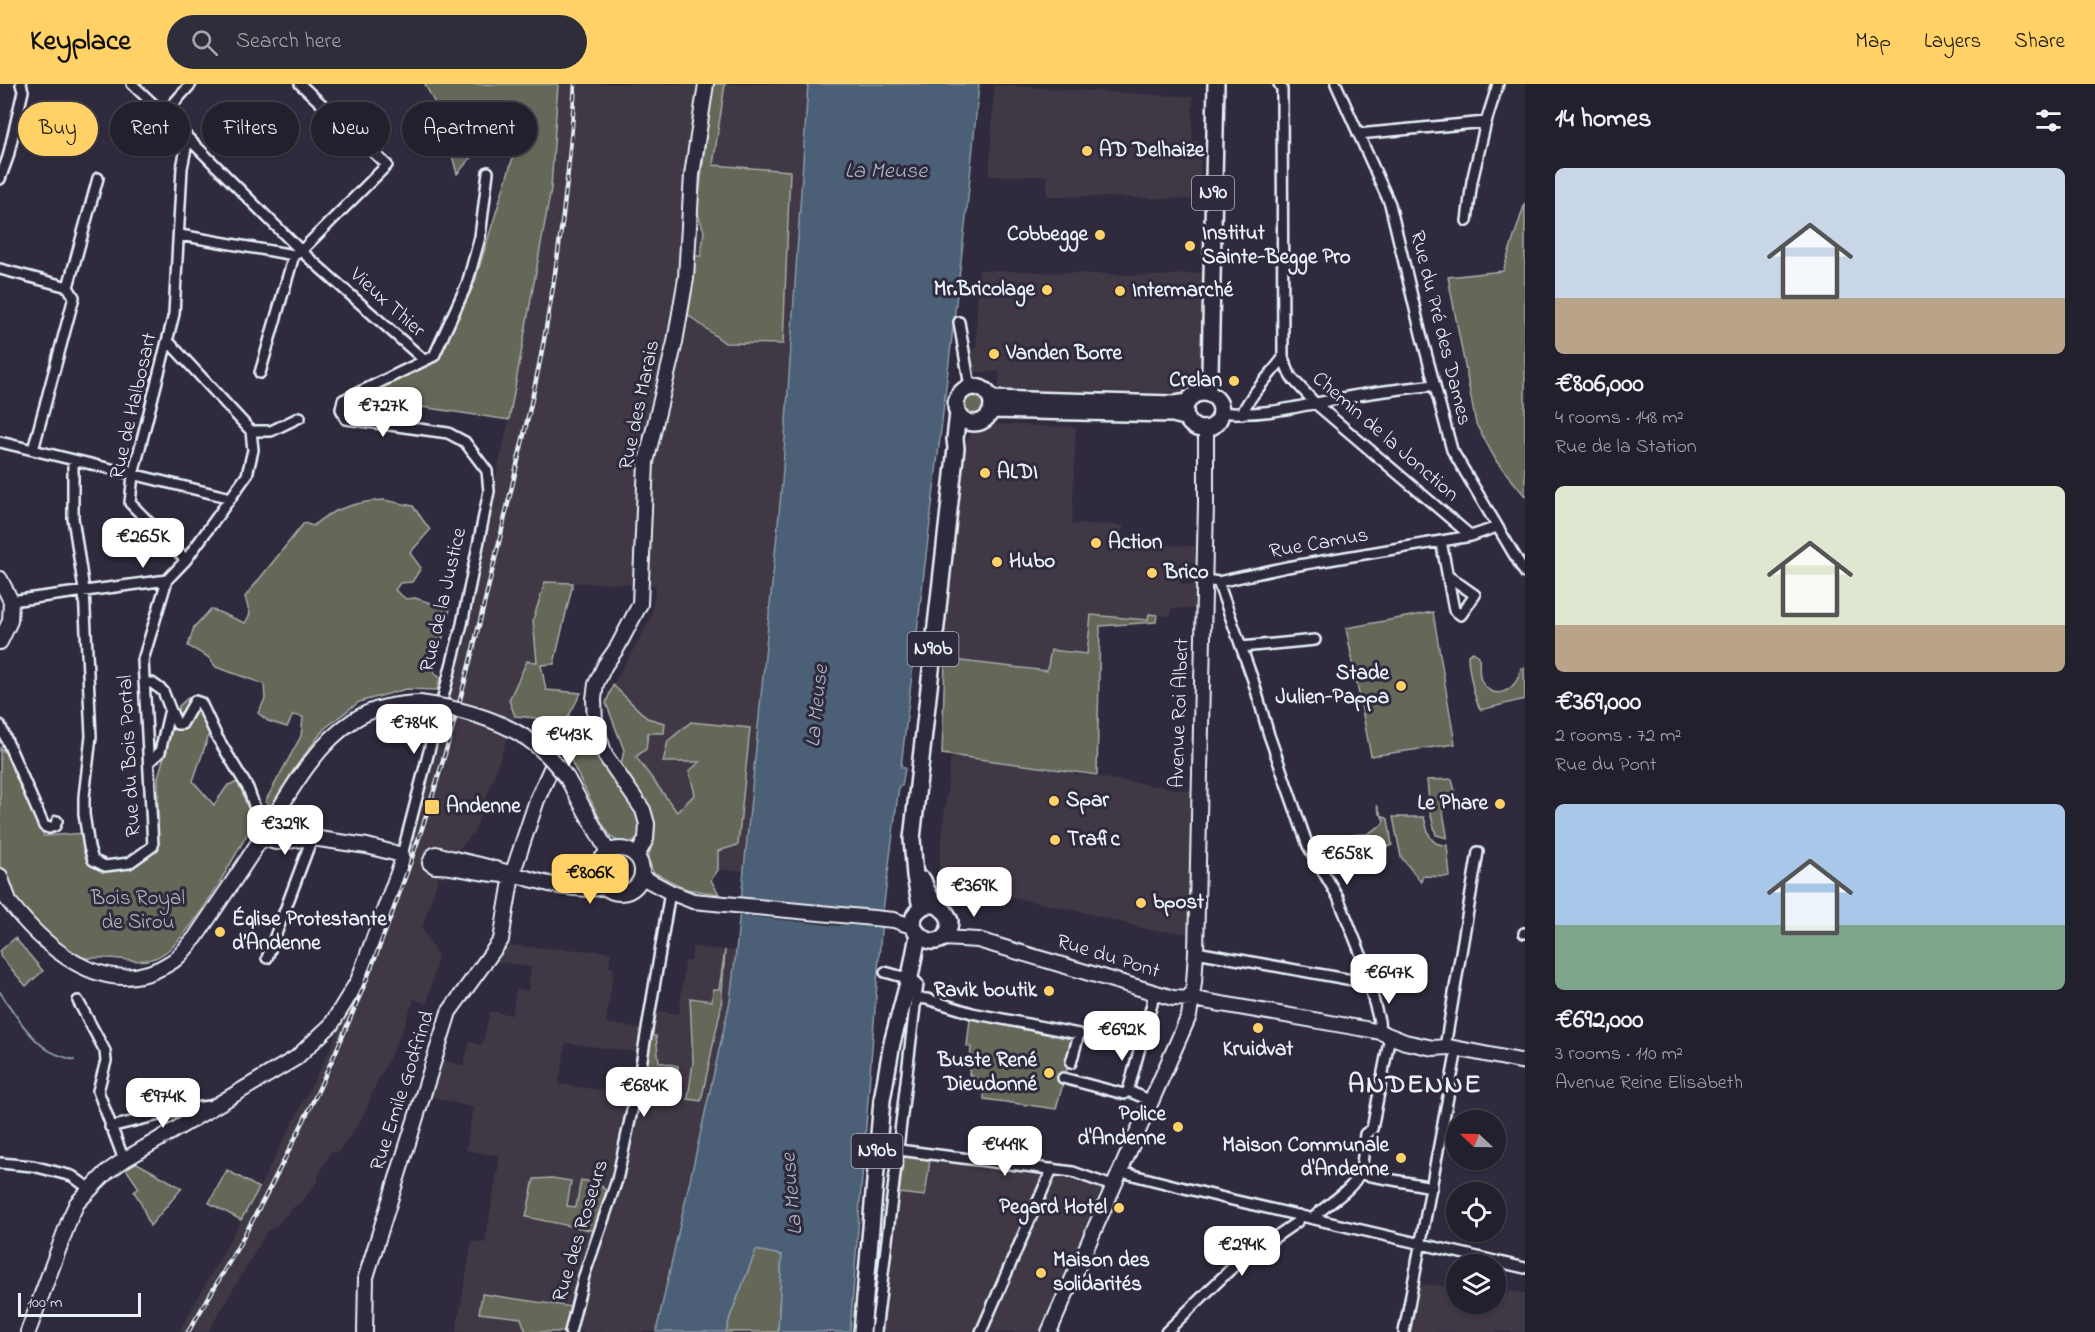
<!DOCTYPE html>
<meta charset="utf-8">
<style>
body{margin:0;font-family:"Indie Flower",sans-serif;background:#2f2d3a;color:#f1f3f6;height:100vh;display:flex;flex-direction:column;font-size:22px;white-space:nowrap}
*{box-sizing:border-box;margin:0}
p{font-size:20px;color:#a3a3aa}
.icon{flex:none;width:33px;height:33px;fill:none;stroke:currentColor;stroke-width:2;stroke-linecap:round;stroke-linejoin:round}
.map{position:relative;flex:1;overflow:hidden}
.drawer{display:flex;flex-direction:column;background:#23202e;width:570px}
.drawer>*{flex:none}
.guide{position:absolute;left:18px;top:18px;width:570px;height:54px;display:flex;gap:12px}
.needle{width:39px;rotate:292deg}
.controls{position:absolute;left:1446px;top:1026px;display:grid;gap:12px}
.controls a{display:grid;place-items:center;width:60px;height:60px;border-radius:50%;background:#23202e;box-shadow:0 2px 4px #0004,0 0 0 2px #403e4a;font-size:30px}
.scale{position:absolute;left:18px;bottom:15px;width:123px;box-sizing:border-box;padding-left:6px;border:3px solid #e8f1f8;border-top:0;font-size:16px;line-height:21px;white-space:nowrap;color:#e8f1f8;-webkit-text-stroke:4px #2f2a3d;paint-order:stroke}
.price{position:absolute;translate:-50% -51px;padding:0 14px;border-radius:12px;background:#fff;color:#222;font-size:20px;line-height:39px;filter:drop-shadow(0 2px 3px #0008)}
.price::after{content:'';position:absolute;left:50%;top:36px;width:18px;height:14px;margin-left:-9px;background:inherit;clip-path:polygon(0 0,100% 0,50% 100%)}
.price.current{background:#ffd166;color:#111}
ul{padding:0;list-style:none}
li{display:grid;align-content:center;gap:12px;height:318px;padding:0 30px}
li span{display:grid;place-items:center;height:186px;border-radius:9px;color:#555}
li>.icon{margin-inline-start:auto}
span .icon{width:108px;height:108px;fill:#fffc;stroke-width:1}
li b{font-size:26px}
h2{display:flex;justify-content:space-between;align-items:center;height:72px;padding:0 30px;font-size:26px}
.tag{padding:0 21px;border-radius:27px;background:#23202e;box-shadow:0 2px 4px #0004,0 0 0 2px #403e4a;font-size:21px;line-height:54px}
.tag.current{background:#ffd166;color:#111}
header{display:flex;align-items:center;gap:36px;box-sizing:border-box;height:84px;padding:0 30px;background:#ffd166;color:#111}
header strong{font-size:28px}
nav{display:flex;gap:33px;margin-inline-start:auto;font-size:21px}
.search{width:420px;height:54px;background:#2f2d3a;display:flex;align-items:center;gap:15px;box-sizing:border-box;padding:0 21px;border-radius:33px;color:#a3a3aa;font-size:22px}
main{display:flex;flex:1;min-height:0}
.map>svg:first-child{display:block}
.built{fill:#403845}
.green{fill:#656759;stroke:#a6aca8;stroke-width:1.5}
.water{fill:#4b6176;stroke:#8a9baa;stroke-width:1.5}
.pier{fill:#2f2a3d}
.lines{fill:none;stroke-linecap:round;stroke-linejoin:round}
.stream{stroke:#8a9baa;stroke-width:2}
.street-casing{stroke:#e8f1f8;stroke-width:14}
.secondary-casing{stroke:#e8f1f8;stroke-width:18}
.primary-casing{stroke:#e8f1f8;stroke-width:20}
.street{stroke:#2f2a3d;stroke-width:9}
.secondary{stroke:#2f2a3d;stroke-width:14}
.primary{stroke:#2f2a3d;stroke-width:15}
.rail-casing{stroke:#e8f1f8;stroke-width:4.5}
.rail{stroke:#2f2a3d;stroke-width:2;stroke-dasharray:7;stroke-linecap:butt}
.secondary-bridge-casing{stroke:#e8f1f8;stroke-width:18;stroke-linecap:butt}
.secondary-bridge{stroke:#2f2a3d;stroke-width:14}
.poi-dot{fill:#ffd166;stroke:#2f2a3d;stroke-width:2}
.labels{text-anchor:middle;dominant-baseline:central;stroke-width:6;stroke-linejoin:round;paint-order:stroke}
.shield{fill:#2f2a3d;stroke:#b0b5c0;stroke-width:1.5}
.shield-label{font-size:20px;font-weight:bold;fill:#e8f1f8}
.poi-label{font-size:21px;font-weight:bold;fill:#e8f1f8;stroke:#2f2a3d;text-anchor:start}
.street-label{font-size:21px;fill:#e8f1f8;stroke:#2f2a3d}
.park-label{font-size:21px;fill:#b4bab8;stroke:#2f2a3d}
.water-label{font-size:22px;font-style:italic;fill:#a9b7c4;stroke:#2f2a3d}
.district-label{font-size:27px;font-weight:bold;letter-spacing:1.5px;fill:#e8f1f8;stroke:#2f2a3d}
</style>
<header>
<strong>Keyplace</strong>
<div class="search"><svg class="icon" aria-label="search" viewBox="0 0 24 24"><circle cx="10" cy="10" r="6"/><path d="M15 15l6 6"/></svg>Search here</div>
<nav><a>Map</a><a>Layers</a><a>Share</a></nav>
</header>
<main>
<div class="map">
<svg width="1525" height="1248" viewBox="0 0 1525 1248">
<rect width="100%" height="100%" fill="#2f2a3d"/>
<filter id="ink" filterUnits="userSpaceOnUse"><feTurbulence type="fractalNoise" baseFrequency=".0167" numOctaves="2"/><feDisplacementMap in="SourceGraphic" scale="12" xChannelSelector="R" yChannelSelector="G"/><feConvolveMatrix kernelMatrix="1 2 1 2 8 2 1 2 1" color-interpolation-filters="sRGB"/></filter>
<g filter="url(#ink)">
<path class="built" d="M558 0H808L782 399 745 787 718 786 636 672 613 601 651 534 656 501 545 498 533 536 537 579 527 577 509 616 515 632 474 749 442 783 422 844 438 872 427 920 414 915 402 948 370 1013 371 1014 360 1038 337 1069 331 1067 318 1092 319 1095 302 1118 295 1122 275 1143 268 1146 208 1248H179L259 1104 331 963 388 816 444 638 465 530 509 336 551 105Z
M994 1 1193 13 1192 57H1201L1200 115 1047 112V92H989Z
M978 186 1160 192 1208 188 1199 298 1188 309 999 305V288H972L973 265 976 264Z
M985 340 1076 343 1072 440 1123 441 1122 460 1195 462 1196 479 1181 478 1180 500 1195 501V525L1171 524V532L1149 530 1148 536 1091 531 1087 570 1047 587 945 575 947 512 959 374 970 351Z
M951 671 1190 707 1191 849 1150 846 1082 828 937 797Z
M503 861 611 868 609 883 614 884 606 939 641 945 637 968 566 959 559 1000 629 1010 636 1006H641L656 927 679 930 685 877H691L692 863 736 867 730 917 656 1248H456L472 1157 485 1159 500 1072 466 1066 473 1024 427 1011 438 974 463 982 470 958 482 961 490 927 512 931 516 905 528 907 531 883 494 877Z
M904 1073 1061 1092 1102 1104 1039 1248H880Z
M1420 1200 1456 1203V1220H1496V1206L1525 1209V1248H1410Z"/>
<path class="green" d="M425 0H558L551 105 509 336 361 314 436 278 459 226H462L475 197 521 47 481 62 457 90 442 34Z
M713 0H725L713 81 790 87 783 260 725 259 688 231 693 172H701L704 147 697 127Z
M1525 119V412L1497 378 1476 340 1448 193 1503 187Z
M963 321a11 11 0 1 1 22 0a11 11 0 1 1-22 0Z
M384 416 413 422 430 446 410 469 421 484 412 498 400 499 395 506 406 515 415 514 450 525 434 588 440 594 437 606 406 605 359 618 324 645 294 685 272 722 265 718 301 652 303 633 293 631 287 643 268 637 258 629 265 615 264 600 216 583 208 573 188 562 194 543 211 525 245 539 250 530 245 513 304 439 313 442C330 425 361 417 384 416Z
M545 498 573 499 554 580 541 581 546 606 581 609 566 637 515 632 509 616 527 577 537 578 533 536Z
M1433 528 1455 660 1371 672 1346 544Z
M1149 530 1157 531 1156 538 1100 542 1097 691 942 670 945 575 1047 587 1051 566 1087 570 1091 531 1148 536Z
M1473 568 1479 572C1480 579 1478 589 1481 596 1492 619 1517 608 1521 584H1524L1525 615 1481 626C1474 617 1468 582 1468 571Z
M613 601 647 634 665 639 664 649H648L646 665 636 673 677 728 695 710 689 687 700 678H663L668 657 691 638 750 644 738 761 718 767V786L711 796 719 810 686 805 653 788 648 774 653 756 649 727 621 681 624 666 606 619Z
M189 613 201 619 212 642 193 697 214 721 228 701 239 698 253 740C234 772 189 862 155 874 138 880 122 874 105 874 96 873 86 874 77 875L9 818 0 792V664L17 679 44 752 86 749 89 763 105 782 129 779 158 757V693L179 622Z
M593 657 627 715 640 733 641 746 636 757 624 761 612 754 603 741 571 677 570 663Z
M1452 695 1456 712 1441 716 1447 751V754L1436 751 1430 728 1427 696Z
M1377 721 1380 730 1388 735 1392 761 1385 764 1353 765 1349 751 1367 750 1382 741 1384 737Z
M1393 733H1424C1428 748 1429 762 1447 761L1450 793 1423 792 1421 798 1401 773Z
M15 854 43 887 26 902 0 872V867Z
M725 866 721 924 701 1017 688 1015 693 978 690 914 712 917 713 905H719Z
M970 935 1076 953 1056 1025 984 1015 985 1000 969 990 971 963 967 962Z
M651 952H656L659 978 678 982 676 1013 641 1007Z
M904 1073 930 1076 925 1112 899 1109Z
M135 1078 182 1104 150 1142 140 1117 134 1108 139 1104 126 1085Z
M227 1086 259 1104 241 1136 209 1119Z
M552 1094 571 1097 567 1122 576 1123 581 1096 599 1099 606 1107 594 1147 526 1133 534 1095Z
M756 1166 782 1171 778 1248H726L730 1233Z
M482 1210 572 1223 566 1248H526L521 1234 479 1229Z"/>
<path class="water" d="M808 0H979L966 134 901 683 905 684 902 702H899L882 835 850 1248H778L782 1171 756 1166 730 1233 726 1248H656L730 917 736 867 782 399Z"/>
<path class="pier" d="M739 814 782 816 886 827 885 844 840 841 839 842 737 831Z"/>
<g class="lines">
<path class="stream" d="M0 908C13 928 29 953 48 966 56 971 67 974 74 976"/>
<g class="street-casing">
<path id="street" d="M132 0 164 30 301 167 424 276
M1279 0 1282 5 1283 274 1291 293 1316 320 1471 452
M1336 0 1390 120 1421 250 1452 366 1525 489
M164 30 191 0
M1358 50 1486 38 1498 0
M0 95 8 73 23 7 21 0
M1467 137 1472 97 1486 38
M180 151 294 171 301 167 387 81 300 0
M0 185 68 203 98 94
M959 238 970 303
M168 257 251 347 253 366 247 391 186 476
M260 289 294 171
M1221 328C1265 334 1310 319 1353 312 1380 307 1408 304 1435 301
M1242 330C1250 310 1270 292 1283 274
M251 347H271L300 333
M0 358 231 414
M33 366 74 213 68 203
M73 376V434L84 506 91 652 84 713V730L89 763 93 776 105 782 129 779 153 762 143 576 167 496
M1441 457 1454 526 1461 531 1475 511 1448 492
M1212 497 1218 498 1287 483 1471 452 1497 443
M1218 498 1253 596 1269 651 1308 762 1338 813 1362 873 1379 937 1380 948
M11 517 167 496 186 476 130 419 133 391 174 230 182 84 188 54
M1241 563 1315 556
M144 599H152L163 607 170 625 160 668 149 678
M170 625 177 640H182L195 617 201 619 217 653 248 704 259 736 269 742
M0 641 44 742 49 744 55 742 57 737
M402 771 462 540 489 407 487 387 465 358 448 349 346 335 341 325 343 316 434 272 467 200 480 153 488 88
M1524 849H1525
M1196 868 1369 899
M267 874 312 754
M885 888 903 893
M916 914 927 915 972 929 1079 950 1071 979
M78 917 105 967 106 977 98 1007 124 1076
M1449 963 1446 957 1478 768
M1063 994 1124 1010 1128 1007
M1152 1017 1128 1007 1152 920 1153 909
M110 1043 184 1025 210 1022
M899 1066 1073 1088 1115 1103
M0 1079 33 1082 72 1092 90 1105
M1121 1088 1224 1114 1525 1184
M1360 1088 1366 1091 1432 1103
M1313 1134C1327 1119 1352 1108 1360 1088 1364 1077 1363 1062 1365 1050L1372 1045 1390 952
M570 1248 584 1192 617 1096 638 999 670 808
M876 1248 916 914 918 900 915 897
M981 1248 1052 1085
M1166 1248 1235 1181 1297 1138 1299 1131
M1404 1248 1457 965"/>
</g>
<g class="secondary-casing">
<path id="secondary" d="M0 495 11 517 10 537 0 558
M567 694 608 768
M261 754 276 758 304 755
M598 787a22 22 0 1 1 44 0a22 22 0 1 1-44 0Z
M637 772 646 755 647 740 643 726 605 671 595 641 594 615 596 600 605 581 617 564 640 520 646 378 675 258 686 194 692 91 706 0
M512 791C486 792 461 782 435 782L430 779 433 772 436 770C455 776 475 779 495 785 530 794 568 810 605 803
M0 792 8 814
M642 793 670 808 693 817 894 836 914 843
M0 806C39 859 104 923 173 877 181 872 188 861 195 854 218 820 242 785 264 750 288 711 314 662 354 636 374 623 397 620 420 619
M943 854 978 856 1173 914 1193 915 1365 945 1380 948 1405 958 1433 964 1449 963 1525 978
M28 1248 70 1134 77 1119 107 1088 124 1076 296 974 331 941 358 897 401 781 402 771 367 762 312 754 269 742
M365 1248 366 1193 449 928 501 856 512 791 537 716 570 642 595 641
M1049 1248 1189 932 1194 899 1196 868 1206 419V344"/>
</g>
<g class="primary-casing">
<path id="primary" d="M956 321a18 18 0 1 1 36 0a18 18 0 1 1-36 0Z
M1207 309 1210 290 1216 0
M1185 327a18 18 0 1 1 36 0a18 18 0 1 1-36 0Z
M991 315 1174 320 1188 318
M992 326 1173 330 1187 334
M923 796C926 805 930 815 938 822 944 827 947 828 950 837 948 881 887 842 926 821H938
M921 824 915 792 912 755 956 364 955 355 958 329
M862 1248 882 1016 892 959 911 888 918 851"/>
</g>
<use href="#street" class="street"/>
<use href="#secondary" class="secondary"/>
<use href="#primary" class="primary"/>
<g class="rail-casing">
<path id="rail" d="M188 1248C220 1195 251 1141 279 1086 329 990 371 890 407 788 448 674 476 556 504 437 518 375 534 313 545 250 560 167 570 84 575 0"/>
</g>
<use href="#rail" class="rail"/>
<g class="secondary-bridge-casing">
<path id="secondary-bridge" d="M420 619C464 625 516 639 548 672 555 679 561 687 567 694"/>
</g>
<use href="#secondary-bridge" class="secondary-bridge"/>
</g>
</g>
<g class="poi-dot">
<circle cx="1087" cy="67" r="6"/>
<circle cx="1100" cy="151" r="6"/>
<circle cx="1190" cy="162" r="6"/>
<circle cx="1047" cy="206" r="6"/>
<circle cx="1120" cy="207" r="6"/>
<circle cx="994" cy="270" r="6"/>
<circle cx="1234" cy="297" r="6"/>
<circle cx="985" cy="389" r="6"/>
<circle cx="1096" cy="459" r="6"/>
<circle cx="997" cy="478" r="6"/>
<circle cx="1152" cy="489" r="6"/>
<circle cx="1401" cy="602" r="6"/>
<circle cx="1054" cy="717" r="6"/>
<circle cx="1500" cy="720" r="6"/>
<rect x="424" y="715" width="16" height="16" rx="3"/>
<circle cx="1055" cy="756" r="6"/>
<circle cx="1141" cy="819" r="6"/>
<circle cx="220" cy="848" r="6"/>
<circle cx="1049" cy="907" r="6"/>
<circle cx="1258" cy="944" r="6"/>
<circle cx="1049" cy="989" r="6"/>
<circle cx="1178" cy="1043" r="6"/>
<circle cx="1401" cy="1074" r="6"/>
<circle cx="1119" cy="1124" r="6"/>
<circle cx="1041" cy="1189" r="6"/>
</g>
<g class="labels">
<g class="shield">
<rect x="1192" y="92" width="42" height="34" rx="4.5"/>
<rect x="907.5" y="548" width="51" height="34" rx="4.5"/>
<rect x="851.5" y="1050" width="51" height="34" rx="4.5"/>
</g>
<g class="shield-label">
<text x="1213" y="109">N90</text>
<text x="933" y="565">N90b</text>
<text x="877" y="1067">N90b</text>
</g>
<g class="poi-label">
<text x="1099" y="67">AD Delhaize</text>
<text x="1202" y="150">Institut<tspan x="1202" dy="24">Sainte-Begge Pro</tspan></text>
<text x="1088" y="151" text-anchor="end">Cobbegge</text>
<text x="1035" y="206" text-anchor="end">Mr.Bricolage</text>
<text x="1132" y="207">Intermarché</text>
<text x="1006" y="270">Vanden Borre</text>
<text x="1222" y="297" text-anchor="end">Crelan</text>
<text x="997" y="389">ALDI</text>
<text x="1108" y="459">Action</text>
<text x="1009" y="478">Hubo</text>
<text x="1164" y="489">Brico</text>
<text x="1389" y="590" text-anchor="end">Stade<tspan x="1389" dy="24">Julien-Pappa</tspan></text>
<text x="1066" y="717">Spar</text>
<text x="1488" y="720" text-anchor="end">Le Phare</text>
<text x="446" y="723">Andenne</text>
<text x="1067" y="756">Trafic</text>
<text x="1153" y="819">bpost</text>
<text x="232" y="836">Église Protestante<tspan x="232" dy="24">d’Andenne</tspan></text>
<text x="1037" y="907" text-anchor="end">Ravik boutik</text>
<text x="1258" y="966" text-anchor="middle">Kruidvat</text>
<text x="1037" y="977" text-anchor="end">Buste René<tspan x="1037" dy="24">Dieudonné</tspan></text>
<text x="1166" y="1031" text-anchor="end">Police<tspan x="1166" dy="24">d'Andenne</tspan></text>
<text x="1389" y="1062" text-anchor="end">Maison Communale<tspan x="1389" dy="24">d'Andenne</tspan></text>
<text x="1107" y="1124" text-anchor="end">Pegard Hotel</text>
<text x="1053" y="1177">Maison des<tspan x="1053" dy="24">solidarités</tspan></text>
</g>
<g class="street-label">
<text transform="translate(387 219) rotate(42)">Vieux Thier</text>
<text transform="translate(1440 244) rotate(76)">Rue du Pré des Dames</text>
<text transform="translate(640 321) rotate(-78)">Rue des Marais</text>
<text transform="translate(134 322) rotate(-77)">Rue de Halbosart</text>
<text transform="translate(1385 353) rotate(41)">Chemin de la Jonction</text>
<text transform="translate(1319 460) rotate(-10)">Rue Camus</text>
<text transform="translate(444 516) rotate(-77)">Rue de la Justice</text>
<text transform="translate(1180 629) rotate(-88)">Avenue Roi Albert</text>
<text transform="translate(130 672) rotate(-93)">Rue du Bois Portal</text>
<text transform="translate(1108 873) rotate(17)">Rue du Pont</text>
<text transform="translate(403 1007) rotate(-72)">Rue Emile Godfrind</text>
<text transform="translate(581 1147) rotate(-73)">Rue des Roseurs</text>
</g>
<g class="park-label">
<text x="138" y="815">Bois Royal<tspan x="138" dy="24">de Sirou</tspan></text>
</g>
<g class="water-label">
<text x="886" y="88">La Meuse</text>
<text transform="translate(818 622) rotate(-84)">La Meuse</text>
<text transform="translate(793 1110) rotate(-95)">La Meuse</text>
</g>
<g class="district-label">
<text x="1415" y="1001">ANDENNE</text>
</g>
</g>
</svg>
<div class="controls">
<a><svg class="needle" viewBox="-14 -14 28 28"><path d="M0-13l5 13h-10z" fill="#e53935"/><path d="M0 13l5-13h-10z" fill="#a3a3aa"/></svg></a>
<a><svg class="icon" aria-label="locate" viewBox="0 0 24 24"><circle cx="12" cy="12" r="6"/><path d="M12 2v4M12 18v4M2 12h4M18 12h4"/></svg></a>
<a><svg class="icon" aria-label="layers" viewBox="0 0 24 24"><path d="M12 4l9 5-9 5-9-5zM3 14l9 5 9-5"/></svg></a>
</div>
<div class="scale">100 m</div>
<b class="price" style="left:383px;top:354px">€727K</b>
<b class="price" style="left:143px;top:485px">€265K</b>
<b class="price" style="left:414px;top:671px">€784K</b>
<b class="price" style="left:569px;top:683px">€413K</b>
<b class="price" style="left:285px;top:772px">€329K</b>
<b class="price" style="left:1347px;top:802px">€658K</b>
<b class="price current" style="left:590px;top:821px">€806K</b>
<b class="price" style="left:974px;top:834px">€369K</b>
<b class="price" style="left:1389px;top:921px">€647K</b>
<b class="price" style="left:1122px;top:978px">€692K</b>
<b class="price" style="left:644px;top:1034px">€684K</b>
<b class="price" style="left:163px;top:1045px">€974K</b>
<b class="price" style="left:1005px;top:1093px">€449K</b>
<b class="price" style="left:1242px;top:1193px">€294K</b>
<div class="guide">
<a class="tag current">Buy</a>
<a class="tag">Rent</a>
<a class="tag">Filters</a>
<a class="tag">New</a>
<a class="tag">Apartment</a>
</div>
</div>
<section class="drawer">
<h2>14 homes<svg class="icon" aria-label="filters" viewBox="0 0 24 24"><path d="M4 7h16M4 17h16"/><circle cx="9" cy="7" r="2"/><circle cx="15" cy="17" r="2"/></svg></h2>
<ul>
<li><span style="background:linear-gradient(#c9d6e8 70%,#b9a48a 0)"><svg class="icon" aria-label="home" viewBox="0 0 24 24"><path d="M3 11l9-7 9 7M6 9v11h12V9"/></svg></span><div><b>€806,000</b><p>4 rooms · 148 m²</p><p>Rue de la Station</p></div></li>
<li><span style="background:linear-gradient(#dfe7d0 75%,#b9a48a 0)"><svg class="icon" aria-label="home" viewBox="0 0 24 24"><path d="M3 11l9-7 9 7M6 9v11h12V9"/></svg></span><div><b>€369,000</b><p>2 rooms · 72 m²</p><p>Rue du Pont</p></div></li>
<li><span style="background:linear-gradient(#a9c7e8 65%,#7fa58c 0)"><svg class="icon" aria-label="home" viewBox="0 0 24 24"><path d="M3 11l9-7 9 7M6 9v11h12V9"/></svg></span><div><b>€692,000</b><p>3 rooms · 110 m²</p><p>Avenue Reine Elisabeth</p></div></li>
</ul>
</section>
</main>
